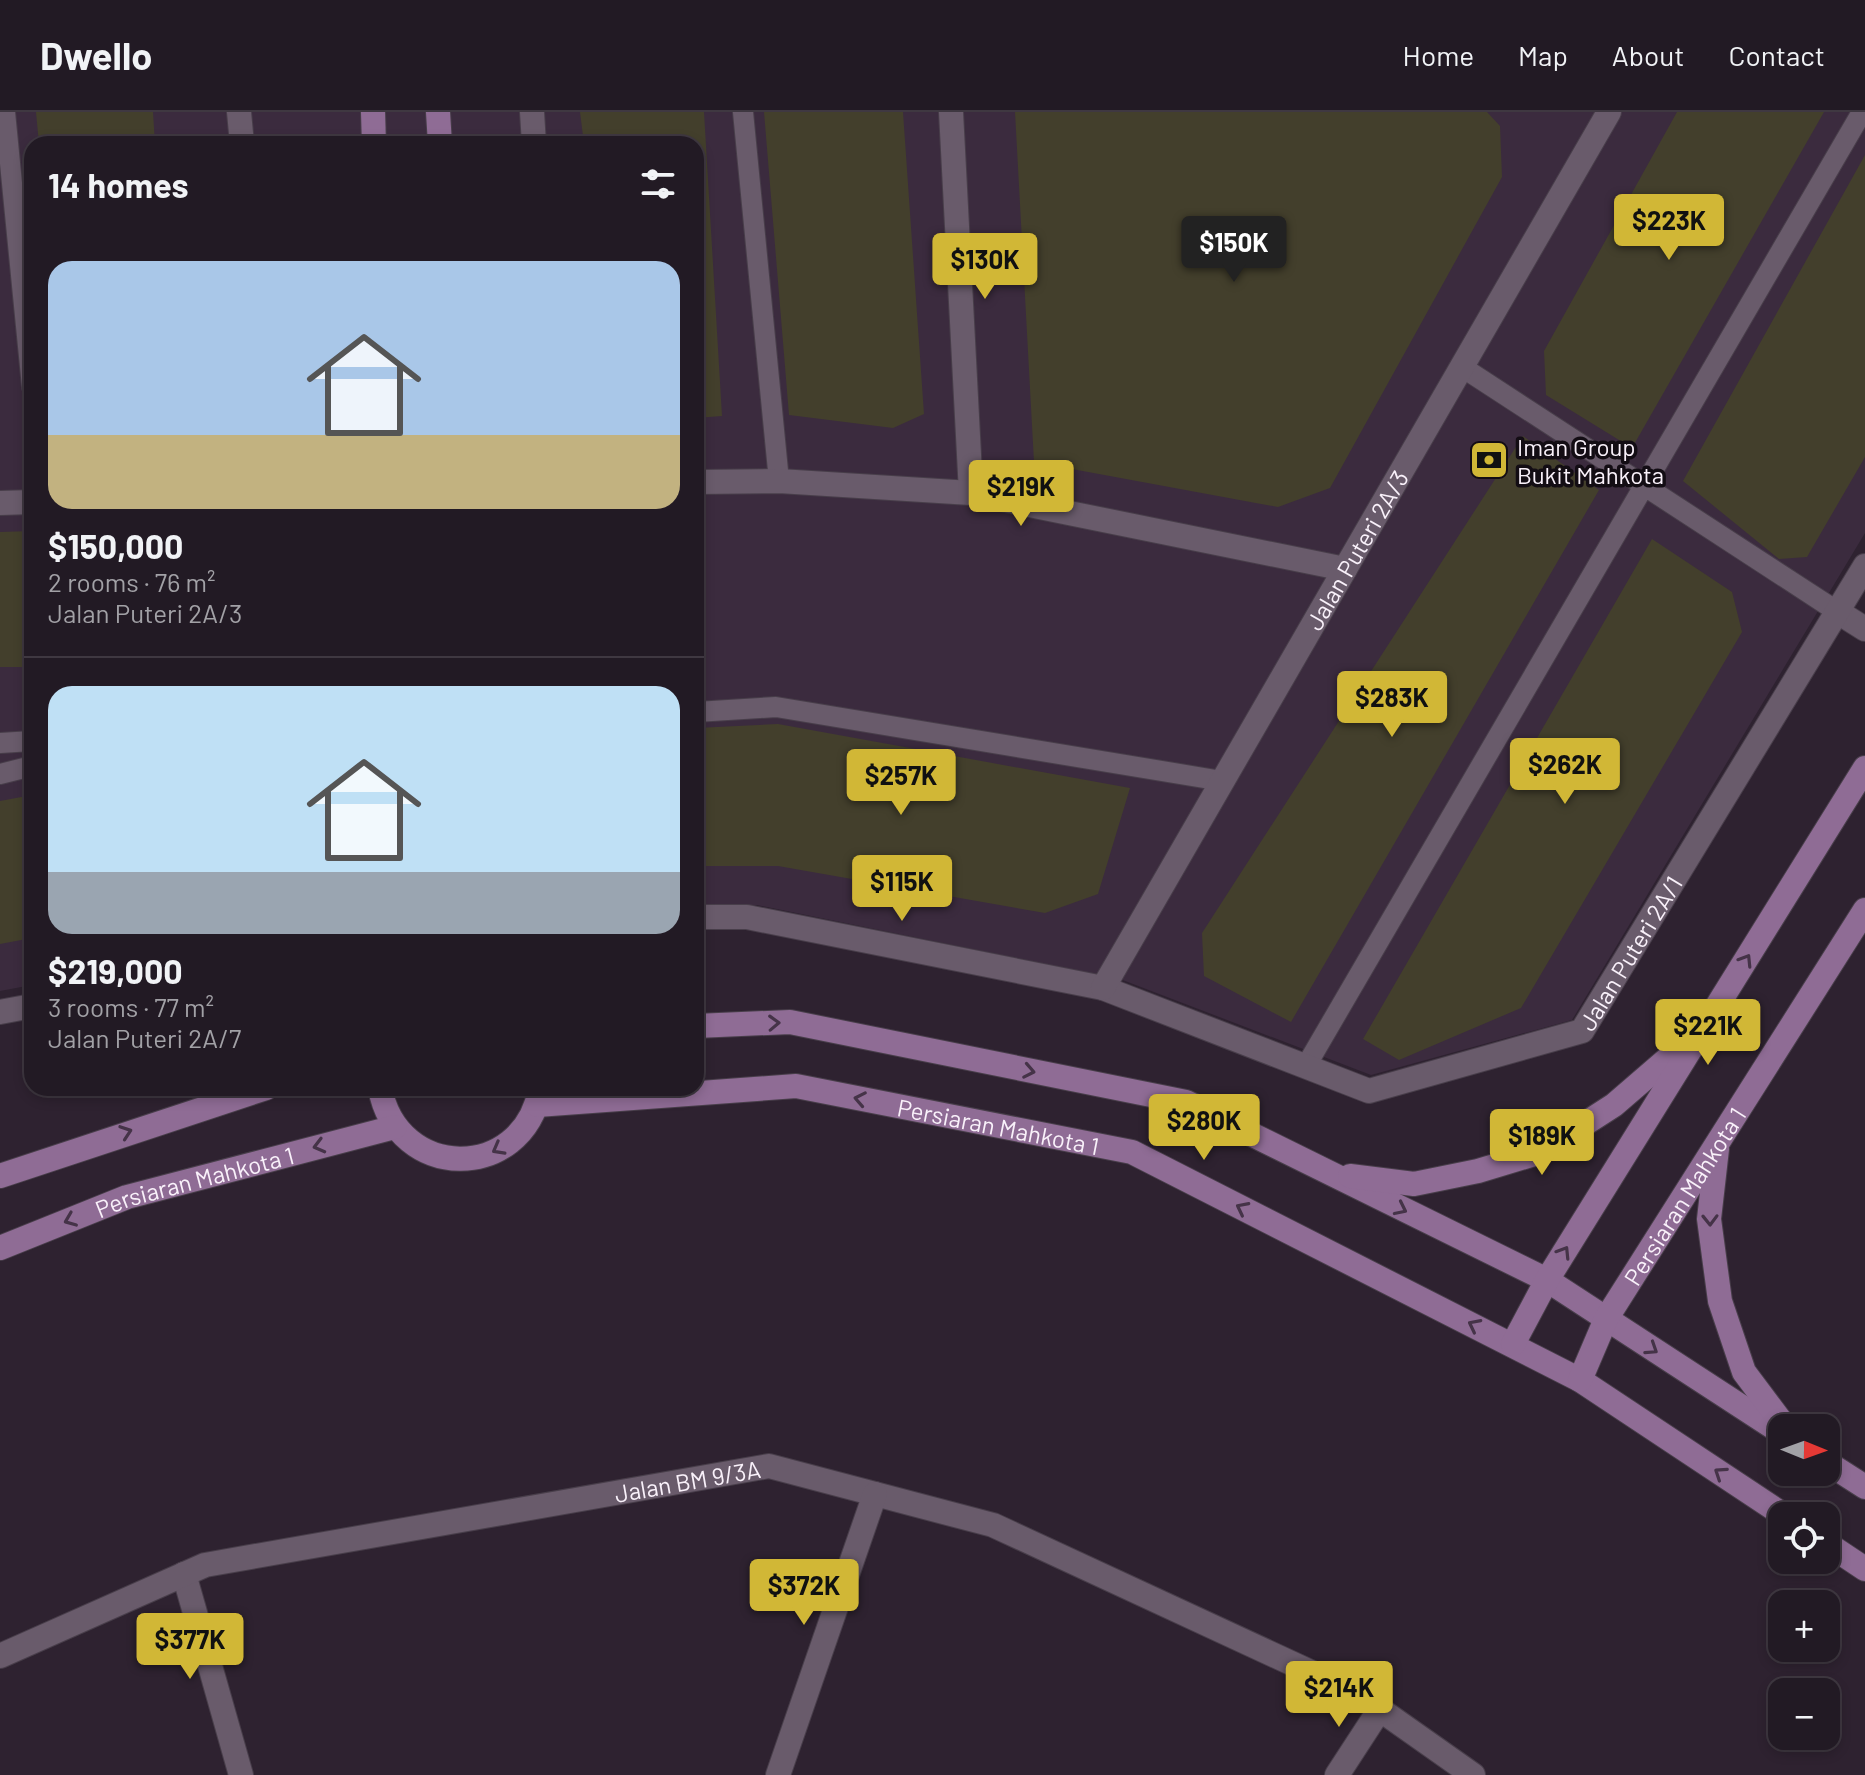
<!DOCTYPE html>
<meta charset="utf-8">
<style>
body{margin:0;font-family:Barlow,sans-serif;background:#2a232c;color:#f1f3f6;height:100vh;display:flex;flex-direction:column;font-size:30px;white-space:nowrap}
*{box-sizing:border-box;margin:0}
p{font-size:26px;color:#a2a1a6}
.icon{flex:none;width:44px;height:44px;fill:none;stroke:currentColor;stroke-width:2;stroke-linecap:round;stroke-linejoin:round}
.map{position:relative;flex:1;overflow:hidden}
.panel{position:absolute;left:24px;top:24px;width:680px;height:960px;display:flex;flex-direction:column;background:#221a24;border-radius:24px;box-shadow:0 4px 12px #0003,0 0 0 2px #3f3841}
.panel>*{flex:none}
.needle{width:52px;rotate:91deg}
.tools{position:absolute;left:1768px;top:1302px;display:grid;gap:16px}
.tools a{display:grid;place-items:center;width:72px;height:72px;border-radius:16px;background:#221a24;box-shadow:0 4px 12px #0003,0 0 0 2px #3f3841;font-size:40px}
.price{position:absolute;translate:-50% -68px;padding:0 18px;border-radius:8px;background:#d1b736;color:#111;font-size:26px;line-height:52px;filter:drop-shadow(0 2px 4px #0008)}
.price::after{content:'';position:absolute;left:50%;top:48px;width:24px;height:18px;margin-left:-12px;background:inherit;clip-path:polygon(0 0,100% 0,50% 100%)}
.price.current{background:#222;color:#fff}
ul{padding:0;list-style:none}
li{display:grid;align-content:center;gap:16px;height:424px;padding:0 24px}
li+li{border-top:2px solid #3f3841}
li span{display:grid;place-items:center;height:248px;border-radius:24px;color:#555}
li>.icon{margin-inline-start:auto}
span .icon{width:144px;height:144px;fill:#fffc;stroke-width:1}
li b{font-size:34px}
h2{display:flex;justify-content:space-between;align-items:center;height:96px;padding:0 24px;font-size:34px}
header{display:flex;align-items:center;gap:48px;box-sizing:border-box;height:112px;padding:0 40px;background:#221a24;border-bottom:2px solid #3f3841}
header strong{font-size:38px}
nav{display:flex;gap:44px;margin-inline-start:auto;font-size:28px}
.map>svg:first-child{display:block}
.built{fill:#3b2b3e}
.building{fill:#433f2c}
.lines{fill:none;stroke-linecap:round;stroke-linejoin:round}
.lane-casing{stroke:#483e4a;stroke-width:22}
.street-casing{stroke:#483e4a;stroke-width:26}
.secondary-casing{stroke:#483e4a;stroke-width:26}
.lane{stroke:#695b6b;stroke-width:20}
.street{stroke:#695b6b;stroke-width:24}
.secondary{stroke:#8f6c95;stroke-width:24}
.oneway{stroke:#453348}
.labels{text-anchor:middle;dominant-baseline:central;stroke-width:7;stroke-linejoin:round;paint-order:stroke}
.poi-label{font-size:24px;fill:#f9f1fa;stroke:#130d14;text-anchor:start}
.street-label{font-size:24px;fill:#f9f1fa;stroke:#130d14}
</style>
<header>
<strong>Dwello</strong>
<nav><a>Home</a><a>Map</a><a>About</a><a>Contact</a></nav>
</header>
<div class="map">
<svg width="1865" height="1663" viewBox="0 0 1865 1663">
<rect width="100%" height="100%" fill="#2e2230"/>
<path class="built" d="M0 0H1865V421L1572 908 1371 963 1120 867 757 793 696 797V32H32V873L0 879Z"/>
<path class="building" d="M36 0H153L155 32H39Z
M580 0H704L722 304 696 306V32H584Z
M764 0H903L924 302 893 316 789 303Z
M1015 0H1487L1500 14 1502 65 1330 376 1278 395 1034 350Z
M1677 0H1824L1632 336 1546 283 1544 239Z
M1865 43V345L1807 445 1779 447 1683 369Z
M1523 324 1599 378 1291 910 1204 864 1202 821Z
M32 419V555H0V420Z
M1652 427 1732 480 1742 520 1521 896 1399 948 1363 927Z
M778 612 1130 676 1098 782 1045 801 778 754H696V616Z
M32 683V826L0 832V689Z"/>
<g class="lines">
<g class="lane-casing">
<path id="lane" d="M5 0 32 275
M743 0 779 369
M1462 255 1838 500
M696 600 776 595 1222 669
M0 631 32 629
M0 662 32 654
M1306 954 1862 0"/>
</g>
<g class="street-casing">
<g id="street">
<path d="M239 0 242 32"/>
<path d="M532 0 534 32"/>
<path d="M951 0 971 381"/>
<path d="M696 370 779 369 971 381 1345 457"/>
<path d="M0 391 32 390"/>
<path d="M1838 500 1865 517"/>
<path id="s1" d="M696 805H747L1103 876 1369 979 1582 919 1865 454"/>
<path id="s2" d="M1103 876 1609 0"/>
<path d="M0 900 32 894"/>
<path d="M184 1462 241 1663"/>
<path id="s3" d="M0 1544 205 1453 769 1354 993 1413 1358 1582 1473 1663"/>
<path d="M778 1663 875 1382"/>
<path d="M1337 1663 1380 1597"/>
</g>
</g>
<g class="secondary-casing">
<g id="secondary">
<path d="M373 0 374 32"/>
<path d="M438 0 440 32"/>
<path d="M696 914 790 910 1186 990 1547 1168 1782 1321"/>
<path d="M380 976C397 1069 522 1071 540 978"/>
<path id="s4" d="M537 993 796 974 1132 1040 1580 1268 1785 1404"/>
<path d="M1717 1037 1709 1107 1720 1189 1744 1260 1786 1316"/>
<path d="M0 1064 266 976"/>
<path d="M1350 1064 1414 1072 1478 1059 1541 1040 1614 993 1687 930"/>
<path id="s5" d="M0 1136 127 1085 395 1015"/>
<path d="M1513 1232 1547 1168 1865 656"/>
<path id="s6" d="M1580 1268 1606 1207 1865 798"/>
<path d="M1826 1350 1865 1375"/>
<path d="M1826 1431 1865 1457"/>
</g>
</g>
<use href="#lane" class="lane"/>
<use href="#street" class="street"/>
<use href="#secondary" class="secondary"/>
</g>
<defs><path id="oneway-chevron" d="M-2-3.5L2.5 0L-2 3.5" fill="none" stroke-width="1.6" stroke-linecap="round" stroke-linejoin="round" transform="scale(2)"/></defs>
<g class="oneway">
<use href="#oneway-chevron" transform="translate(1746 848) rotate(-58)"/>
<use href="#oneway-chevron" transform="translate(774 911) rotate(-2)"/>
<use href="#oneway-chevron" transform="translate(1029 959) rotate(11)"/>
<use href="#oneway-chevron" transform="translate(860 987) rotate(-169)"/>
<use href="#oneway-chevron" transform="translate(126 1020) rotate(-19)"/>
<use href="#oneway-chevron" transform="translate(319 1034) rotate(165)"/>
<use href="#oneway-chevron" transform="translate(498 1037) rotate(151)"/>
<use href="#oneway-chevron" transform="translate(1242 1096) rotate(-153)"/>
<use href="#oneway-chevron" transform="translate(1401 1097) rotate(26)"/>
<use href="#oneway-chevron" transform="translate(70 1108) rotate(158)"/>
<use href="#oneway-chevron" transform="translate(1710 1108) rotate(89)"/>
<use href="#oneway-chevron" transform="translate(1564 1140) rotate(-58)"/>
<use href="#oneway-chevron" transform="translate(1474 1213) rotate(-153)"/>
<use href="#oneway-chevron" transform="translate(1652 1237) rotate(33)"/>
<use href="#oneway-chevron" transform="translate(1720 1361) rotate(-146)"/>
</g>
<defs>
<g id="bank-square" transform="scale(2)"><rect x="-9" y="-9" width="18" height="18" rx="4" fill="#d1b736" stroke="#130d14"/><path d="M-6-4H6V4H-6ZM0-2.3a2.3 2.3 0 1 0 0 4.6a2.3 2.3 0 1 0 0-4.6Z" fill="#111"/></g>
</defs>
<g fill-rule="evenodd">
<use href="#bank-square" x="1489" y="348"/>
</g>
<g class="labels">
<g class="poi-label">
<text x="1517" y="334">Iman Group<tspan x="1517" dy="28">Bukit Mahkota</tspan></text>
</g>
<g class="street-label">
<text stroke="none"><textPath href="#s2" startOffset="506">Jalan Puteri 2A/3</textPath></text>
<text stroke="none"><textPath href="#s1" startOffset="1012">Jalan Puteri 2A/1</textPath></text>
<text stroke="none"><textPath href="#s4" startOffset="466">Persiaran Mahkota 1</textPath></text>
<text stroke="none"><textPath href="#s5" startOffset="206">Persiaran Mahkota 1</textPath></text>
<text stroke="none"><textPath href="#s6" startOffset="212">Persiaran Mahkota 1</textPath></text>
<text stroke="none"><textPath href="#s3" startOffset="714">Jalan BM 9/3A</textPath></text>
</g>
</g>
</svg>
<div class="tools">
<a><svg class="needle" viewBox="-14 -14 28 28"><path d="M0-13l5 13h-10z" fill="#e53935"/><path d="M0 13l5-13h-10z" fill="#a2a1a6"/></svg></a>
<a><svg class="icon" aria-label="locate" viewBox="0 0 24 24"><circle cx="12" cy="12" r="6"/><path d="M12 2v4M12 18v4M2 12h4M18 12h4"/></svg></a>
<a>+</a>
<a>−</a>
</div>
<b class="price" style="left:1669px;top:150px">$223K</b>
<b class="price current" style="left:1234px;top:172px">$150K</b>
<b class="price" style="left:985px;top:189px">$130K</b>
<b class="price" style="left:1021px;top:416px">$219K</b>
<b class="price" style="left:1392px;top:627px">$283K</b>
<b class="price" style="left:1565px;top:694px">$262K</b>
<b class="price" style="left:901px;top:705px">$257K</b>
<b class="price" style="left:902px;top:811px">$115K</b>
<b class="price" style="left:1708px;top:955px">$221K</b>
<b class="price" style="left:1204px;top:1050px">$280K</b>
<b class="price" style="left:1542px;top:1065px">$189K</b>
<b class="price" style="left:804px;top:1515px">$372K</b>
<b class="price" style="left:190px;top:1569px">$377K</b>
<b class="price" style="left:1339px;top:1617px">$214K</b>
<section class="panel">
<h2>14 homes<svg class="icon" aria-label="filters" viewBox="0 0 24 24"><path d="M4 7h16M4 17h16"/><circle cx="9" cy="7" r="2"/><circle cx="15" cy="17" r="2"/></svg></h2>
<ul>
<li><span style="background:linear-gradient(#a9c7e8 70%,#c2b280 0)"><svg class="icon" aria-label="home" viewBox="0 0 24 24"><path d="M3 11l9-7 9 7M6 9v11h12V9"/></svg></span><div><b>$150,000</b><p>2 rooms · 76 m²</p><p>Jalan Puteri 2A/3</p></div></li>
<li><span style="background:linear-gradient(#bfe0f5 75%,#9aa5b1 0)"><svg class="icon" aria-label="home" viewBox="0 0 24 24"><path d="M3 11l9-7 9 7M6 9v11h12V9"/></svg></span><div><b>$219,000</b><p>3 rooms · 77 m²</p><p>Jalan Puteri 2A/7</p></div></li>
</ul>
</section>
</div>
